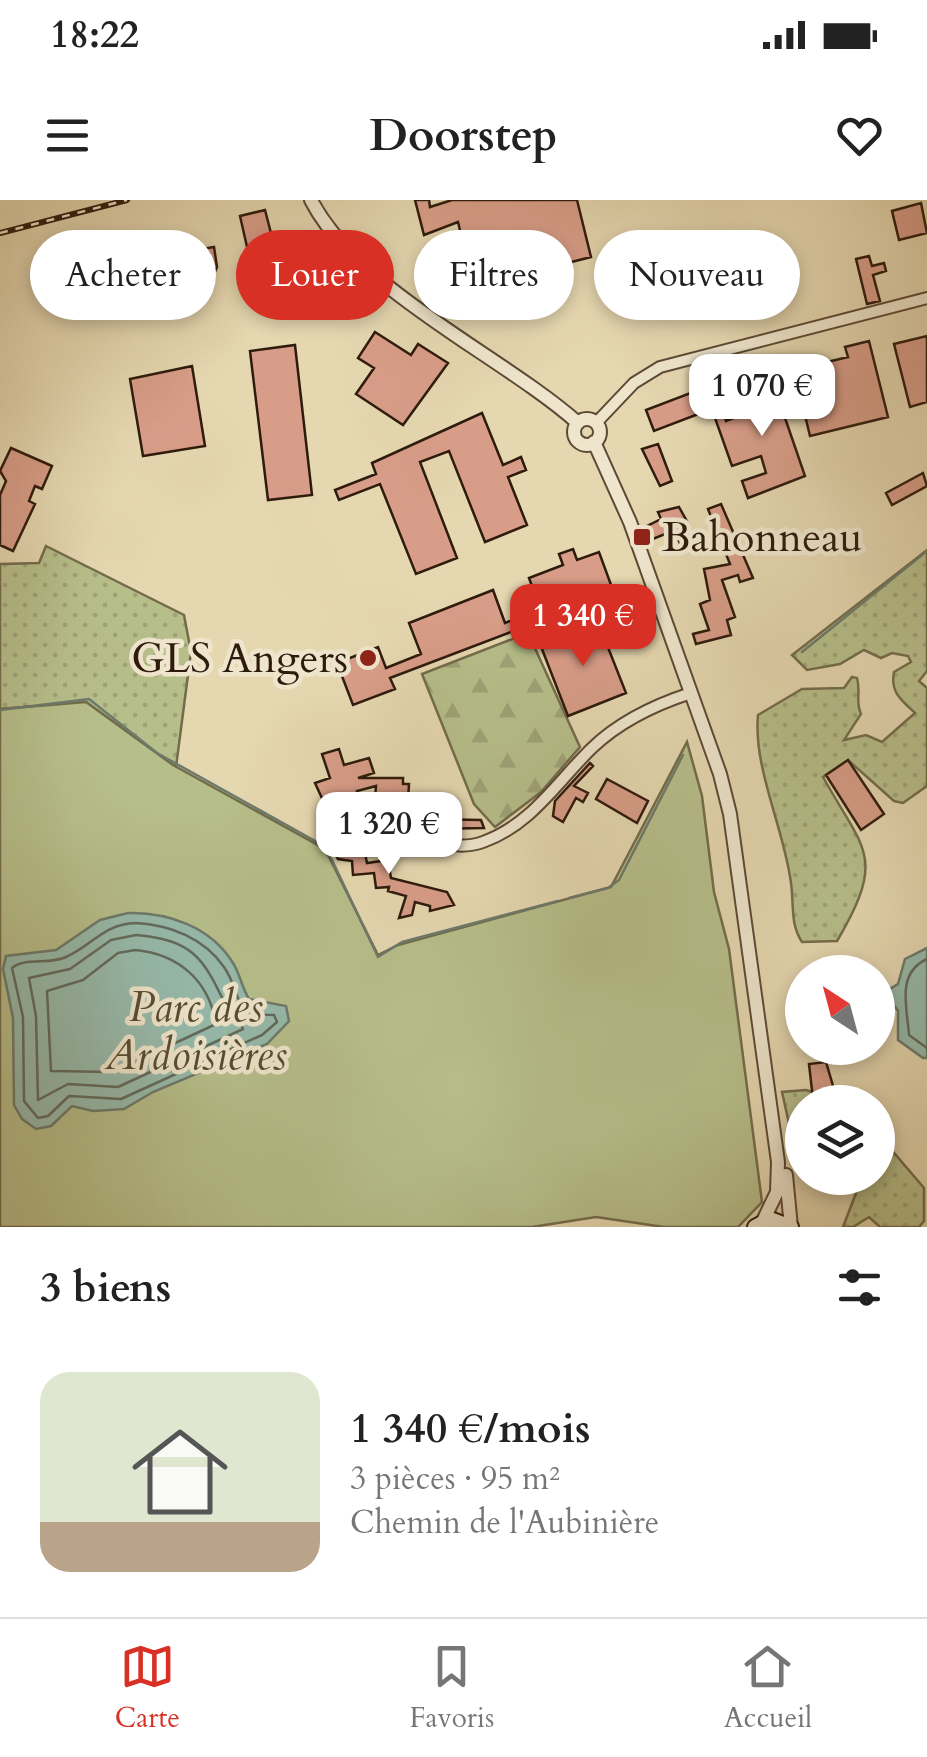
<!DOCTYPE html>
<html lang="fr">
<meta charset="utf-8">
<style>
body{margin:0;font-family:Cardo,serif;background:#f6f6f6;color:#222;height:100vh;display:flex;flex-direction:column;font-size:38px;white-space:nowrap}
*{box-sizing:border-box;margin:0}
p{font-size:32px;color:#767676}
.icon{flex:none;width:55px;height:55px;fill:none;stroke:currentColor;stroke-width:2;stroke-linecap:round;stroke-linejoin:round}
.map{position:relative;height:1027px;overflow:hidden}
.drawer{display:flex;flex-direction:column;background:#fff;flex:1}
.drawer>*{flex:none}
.banner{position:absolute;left:30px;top:30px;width:868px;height:90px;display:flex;gap:20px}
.needle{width:65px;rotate:324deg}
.tools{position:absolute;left:785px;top:755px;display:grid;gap:20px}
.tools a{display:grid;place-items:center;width:110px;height:110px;border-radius:50%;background:#fff;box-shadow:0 5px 15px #0003;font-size:50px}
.price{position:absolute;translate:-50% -85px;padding:0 22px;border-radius:20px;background:#fff;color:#222;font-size:32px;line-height:65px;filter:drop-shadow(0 2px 5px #0008)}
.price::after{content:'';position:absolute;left:50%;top:60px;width:30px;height:22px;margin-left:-15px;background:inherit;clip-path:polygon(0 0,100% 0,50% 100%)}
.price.current{background:#d93025;color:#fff}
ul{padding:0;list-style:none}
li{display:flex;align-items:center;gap:30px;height:250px;padding:0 40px}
li span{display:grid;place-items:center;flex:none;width:280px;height:200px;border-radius:30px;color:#555}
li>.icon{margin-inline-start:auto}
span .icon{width:120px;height:120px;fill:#fffc;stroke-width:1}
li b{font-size:42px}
h2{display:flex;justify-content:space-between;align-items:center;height:120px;padding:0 40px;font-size:42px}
.chip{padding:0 35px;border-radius:45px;background:#fff;box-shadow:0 5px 15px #0003;font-size:35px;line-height:90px}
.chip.current{background:#d93025;color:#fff}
.status{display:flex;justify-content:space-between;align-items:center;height:70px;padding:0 50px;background:#fff;direction:ltr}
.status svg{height:28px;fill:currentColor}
header{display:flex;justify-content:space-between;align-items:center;height:130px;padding:0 40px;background:#fff;font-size:45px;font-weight:800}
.tab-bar{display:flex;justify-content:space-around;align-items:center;height:140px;border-top:2px solid #e0e0e0;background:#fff;font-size:28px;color:#767676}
.tab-bar a{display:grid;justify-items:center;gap:5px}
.tab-bar .current{color:#d93025}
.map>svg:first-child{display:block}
.grass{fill:url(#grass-dots);stroke:#726c4b;stroke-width:2.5}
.forest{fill:url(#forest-firs);stroke:#726c4b;stroke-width:2.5}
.park{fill:#b6be8a;stroke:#726c4b;stroke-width:2.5}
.water{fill:#96baab;stroke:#6c7a6b;stroke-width:2.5}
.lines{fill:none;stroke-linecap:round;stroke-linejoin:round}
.shore{stroke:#626a5c;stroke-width:2.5}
.stream{stroke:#6c7a6b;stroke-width:2.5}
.building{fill:#d89d88;stroke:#2e1b0c;stroke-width:2.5}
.minor-casing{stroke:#5c4a35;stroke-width:14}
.tertiary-casing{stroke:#5c4a35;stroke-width:16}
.secondary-casing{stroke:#2e1b0c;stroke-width:18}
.minor{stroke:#eee5cc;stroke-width:10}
.tertiary{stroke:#eee5cc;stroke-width:12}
.secondary{stroke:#eee5cc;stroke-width:14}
.rail-casing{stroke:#2e1b0c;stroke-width:6}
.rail{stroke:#eee5cc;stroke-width:2.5;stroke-dasharray:8;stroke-linecap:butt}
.poi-dot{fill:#8f2418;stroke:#eee5cc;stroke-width:4}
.labels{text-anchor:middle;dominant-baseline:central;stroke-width:9;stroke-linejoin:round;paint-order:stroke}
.poi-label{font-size:42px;fill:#2e1b0c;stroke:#eee5cc;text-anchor:start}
.park-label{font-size:42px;font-style:italic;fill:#574c32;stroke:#eee5cc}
</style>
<div class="status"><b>18:22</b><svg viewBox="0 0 49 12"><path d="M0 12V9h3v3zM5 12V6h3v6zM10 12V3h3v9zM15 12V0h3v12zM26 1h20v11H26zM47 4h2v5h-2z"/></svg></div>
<header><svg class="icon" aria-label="menu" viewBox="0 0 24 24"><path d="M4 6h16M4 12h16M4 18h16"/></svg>Doorstep<svg class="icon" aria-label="heart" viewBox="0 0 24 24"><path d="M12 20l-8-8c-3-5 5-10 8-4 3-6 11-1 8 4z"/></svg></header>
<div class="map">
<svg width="927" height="1027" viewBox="0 0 927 1027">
<defs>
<pattern id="grass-dots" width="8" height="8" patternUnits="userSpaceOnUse" patternTransform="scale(2.5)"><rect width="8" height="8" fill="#b6be8a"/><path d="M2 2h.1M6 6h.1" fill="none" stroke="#9da376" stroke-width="1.8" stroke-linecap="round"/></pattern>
<pattern id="forest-firs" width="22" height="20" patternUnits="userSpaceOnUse" patternTransform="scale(2.5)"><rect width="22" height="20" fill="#b6be8a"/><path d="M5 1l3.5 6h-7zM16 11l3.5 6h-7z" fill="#9da376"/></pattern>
</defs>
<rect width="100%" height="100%" fill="#e5d7b0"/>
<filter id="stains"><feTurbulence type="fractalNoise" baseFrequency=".002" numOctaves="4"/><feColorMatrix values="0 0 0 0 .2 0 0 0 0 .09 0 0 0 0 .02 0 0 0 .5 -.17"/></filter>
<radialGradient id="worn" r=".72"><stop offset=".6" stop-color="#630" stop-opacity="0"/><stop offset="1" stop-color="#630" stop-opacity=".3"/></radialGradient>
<path class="grass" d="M46 346 184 415 191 452 176 567 86 502 0 509V364L39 363Z
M927 350V471L919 481 927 488V586L903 603 894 601 848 560 823 577C864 651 887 656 837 741L802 742C790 724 794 704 791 683 784 628 753 568 758 515L802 489 844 488 852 477 857 478C861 491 855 501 861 514L844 540 866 535 882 542 915 513C901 500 890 492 894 472L911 462 908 456 892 453 881 458 864 450 840 464 807 470 792 455Z
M806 890 812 892 813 902H802V961L797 960 782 892Z
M878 934 924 988V1021L919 1027H880L869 1017 853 1027H843L856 993 848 978H878Z"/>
<path class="forest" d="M528 433 580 547 541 592 495 627 474 604 422 474Z"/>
<path class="park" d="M86 502 173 565 325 649 378 755 398 745 611 687 687 542 702 596 714 692 729 749 762 1002 738 1027H664L596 1017 532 1027H0V509Z"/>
<path class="water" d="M128 713C168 712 211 727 233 763 240 774 242 788 249 799L286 806 289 821 267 844 153 892 124 909 93 911 72 906 51 926 36 929 22 919 14 905 13 818 3 769 6 756 56 750 100 720Z
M927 748V858H923L898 840V811L885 792 898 784 905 759Z"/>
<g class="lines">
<path class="shore" d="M136 723C170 725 204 738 224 767 243 795 230 815 274 815L277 822 262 835 121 899 69 896 48 916 38 918 24 901 23 817 12 768C25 757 49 765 66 757 93 745 103 724 136 723Z
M136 735C192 740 203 757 225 804 230 814 240 819 243 829L118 887 68 884 38 900 36 816 29 778 70 769 111 740Z
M135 750C179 754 209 781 216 824L113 872 51 871 47 791 83 780 118 753Z
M927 759C896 773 907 807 909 835L927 848"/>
<path class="stream" d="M802 452 927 351
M0 510 89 499 157 553 317 642 332 660 378 757 402 742 558 701
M569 698 608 688 619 680 683 555"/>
</g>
<path class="building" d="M415 0H429L430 7 452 0H577L591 57 548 68 556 98 482 117 474 87 463 90 456 72 452 60 466 56 458 22 424 35Z
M921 3 927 33 899 40 892 11Z
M265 10 272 37 286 34 292 60 252 69 240 16Z
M182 41 184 51 169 54 172 70 193 67 190 51 214 47 217 67 208 88 76 113 74 97 104 92 99 64 130 59 128 50Z
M869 56 872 66 884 63 886 71 873 75 880 101 867 104 856 59Z
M375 132 411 155 418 144 448 163 403 225 356 194 374 168 358 158Z
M927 136V202L910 207 894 144Z
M869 141 888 217 810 236 794 170 848 157 845 147Z
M295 145 312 295 268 300 250 151Z
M192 166 205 246 143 256 130 179Z
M762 179 772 180 805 276 748 298 742 281 766 273 761 256 732 266 715 218 724 214 726 221 746 213 739 192 759 185Z
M693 192 701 213 654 231 646 210Z
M482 213 503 265 521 257 526 270 508 277 527 325 485 342 449 251 420 262 457 358 416 374 380 284 339 300 335 290 376 274 372 263Z
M658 244 672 281 660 286 642 249Z
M11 248 52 266 42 289 35 286 29 301 35 304 13 351 0 345V295L6 281 0 271Z
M923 273 927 286 892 305 886 293Z
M721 304 753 378 740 382 738 375 722 380 735 417 727 420 731 435 696 444 693 434 709 430 700 404 710 400 704 369 730 364 708 309Z
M679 307 689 325 682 327 690 346 682 349 675 330 653 339 647 326 661 319 658 312Z
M573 349 577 360 599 352 614 393 544 419 529 378 563 365 559 354Z
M493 390 505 423 515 419 519 429 390 478 395 489 353 505 337 463 378 447 386 468 421 454 409 423Z
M598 422 626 493 568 516 540 444Z
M339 549 344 565 369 558 374 573 358 578H403V584H409L408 601 430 605V619L481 620 484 628 429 629 430 620 374 612 376 586 357 591 360 600 350 603 349 599 327 609 315 583 330 578 322 554Z
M848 560 884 614 861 630 826 575Z
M590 563 593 566 574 586 588 593 583 602 576 598 563 622 553 616 555 601Z
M607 579 648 601 637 623 596 599Z
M350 628 360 629 367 663 388 660 391 678 447 692 454 705 430 711V706L415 702 412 715 399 718 406 696 388 691 389 687 376 688 374 673 353 675 352 661 338 659 332 647 350 638Z
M826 862 836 896 813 899 809 864Z"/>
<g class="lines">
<g class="minor-casing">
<path id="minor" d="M596 223 634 183 660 167 927 98
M335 621C385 605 433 660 483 642 531 625 557 582 592 548 620 521 654 505 691 493"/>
</g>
<g class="tertiary-casing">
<path id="tertiary" d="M311 0C358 91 501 155 578 223
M574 232a13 13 0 1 1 26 0a13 13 0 1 1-26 0Z
M594 242 630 322 720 574 730 614 778 962 777 992 763 1021
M786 975 791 1027"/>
</g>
<g class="secondary-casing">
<path id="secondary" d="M755 1027 770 1019 791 1027"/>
</g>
<use href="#minor" class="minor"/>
<use href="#tertiary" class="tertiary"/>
<use href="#secondary" class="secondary"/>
<g class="rail-casing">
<path id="rail" d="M0 33 127 0"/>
</g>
<use href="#rail" class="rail"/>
</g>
<g class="poi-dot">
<rect x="632" y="327" width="20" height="20" rx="5"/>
<circle cx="368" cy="458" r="10"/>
</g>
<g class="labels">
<g class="poi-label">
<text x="662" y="337">Bahonneau</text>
<text x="348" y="458" text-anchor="end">GLS Angers</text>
</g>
<g class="park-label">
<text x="196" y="807">Parc des<tspan x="196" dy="48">Ardoisières</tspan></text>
</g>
</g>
<rect width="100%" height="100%" filter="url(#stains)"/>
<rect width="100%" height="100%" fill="url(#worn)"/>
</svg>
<div class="tools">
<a><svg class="needle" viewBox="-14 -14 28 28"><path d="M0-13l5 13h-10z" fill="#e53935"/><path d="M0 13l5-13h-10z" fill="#767676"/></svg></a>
<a><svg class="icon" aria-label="layers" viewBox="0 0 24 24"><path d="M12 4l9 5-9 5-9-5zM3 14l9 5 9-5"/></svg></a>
</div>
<b class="price" style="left:762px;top:239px">1 070 €</b>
<b class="price current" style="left:583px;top:469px">1 340 €</b>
<b class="price" style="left:389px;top:677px">1 320 €</b>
<div class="banner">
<a class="chip">Acheter</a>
<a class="chip current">Louer</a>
<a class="chip">Filtres</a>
<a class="chip">Nouveau</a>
</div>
</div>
<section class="drawer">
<h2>3 biens<svg class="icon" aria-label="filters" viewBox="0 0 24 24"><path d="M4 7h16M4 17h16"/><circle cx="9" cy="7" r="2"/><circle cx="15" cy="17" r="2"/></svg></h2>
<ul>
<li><span style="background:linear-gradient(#dfe7d0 75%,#b9a48a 0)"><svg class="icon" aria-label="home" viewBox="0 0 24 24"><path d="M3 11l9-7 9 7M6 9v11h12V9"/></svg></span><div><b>1 340 €/mois</b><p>3 pièces · 95 m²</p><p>Chemin de l'Aubinière</p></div></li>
</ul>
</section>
<nav class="tab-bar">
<a class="current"><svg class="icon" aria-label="map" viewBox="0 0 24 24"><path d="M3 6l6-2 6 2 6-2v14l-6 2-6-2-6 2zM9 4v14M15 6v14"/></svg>Carte</a>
<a><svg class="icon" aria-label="saved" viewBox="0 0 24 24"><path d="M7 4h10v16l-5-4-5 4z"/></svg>Favoris</a>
<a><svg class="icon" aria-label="home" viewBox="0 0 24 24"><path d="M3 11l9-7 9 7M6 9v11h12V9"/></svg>Accueil</a>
</nav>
